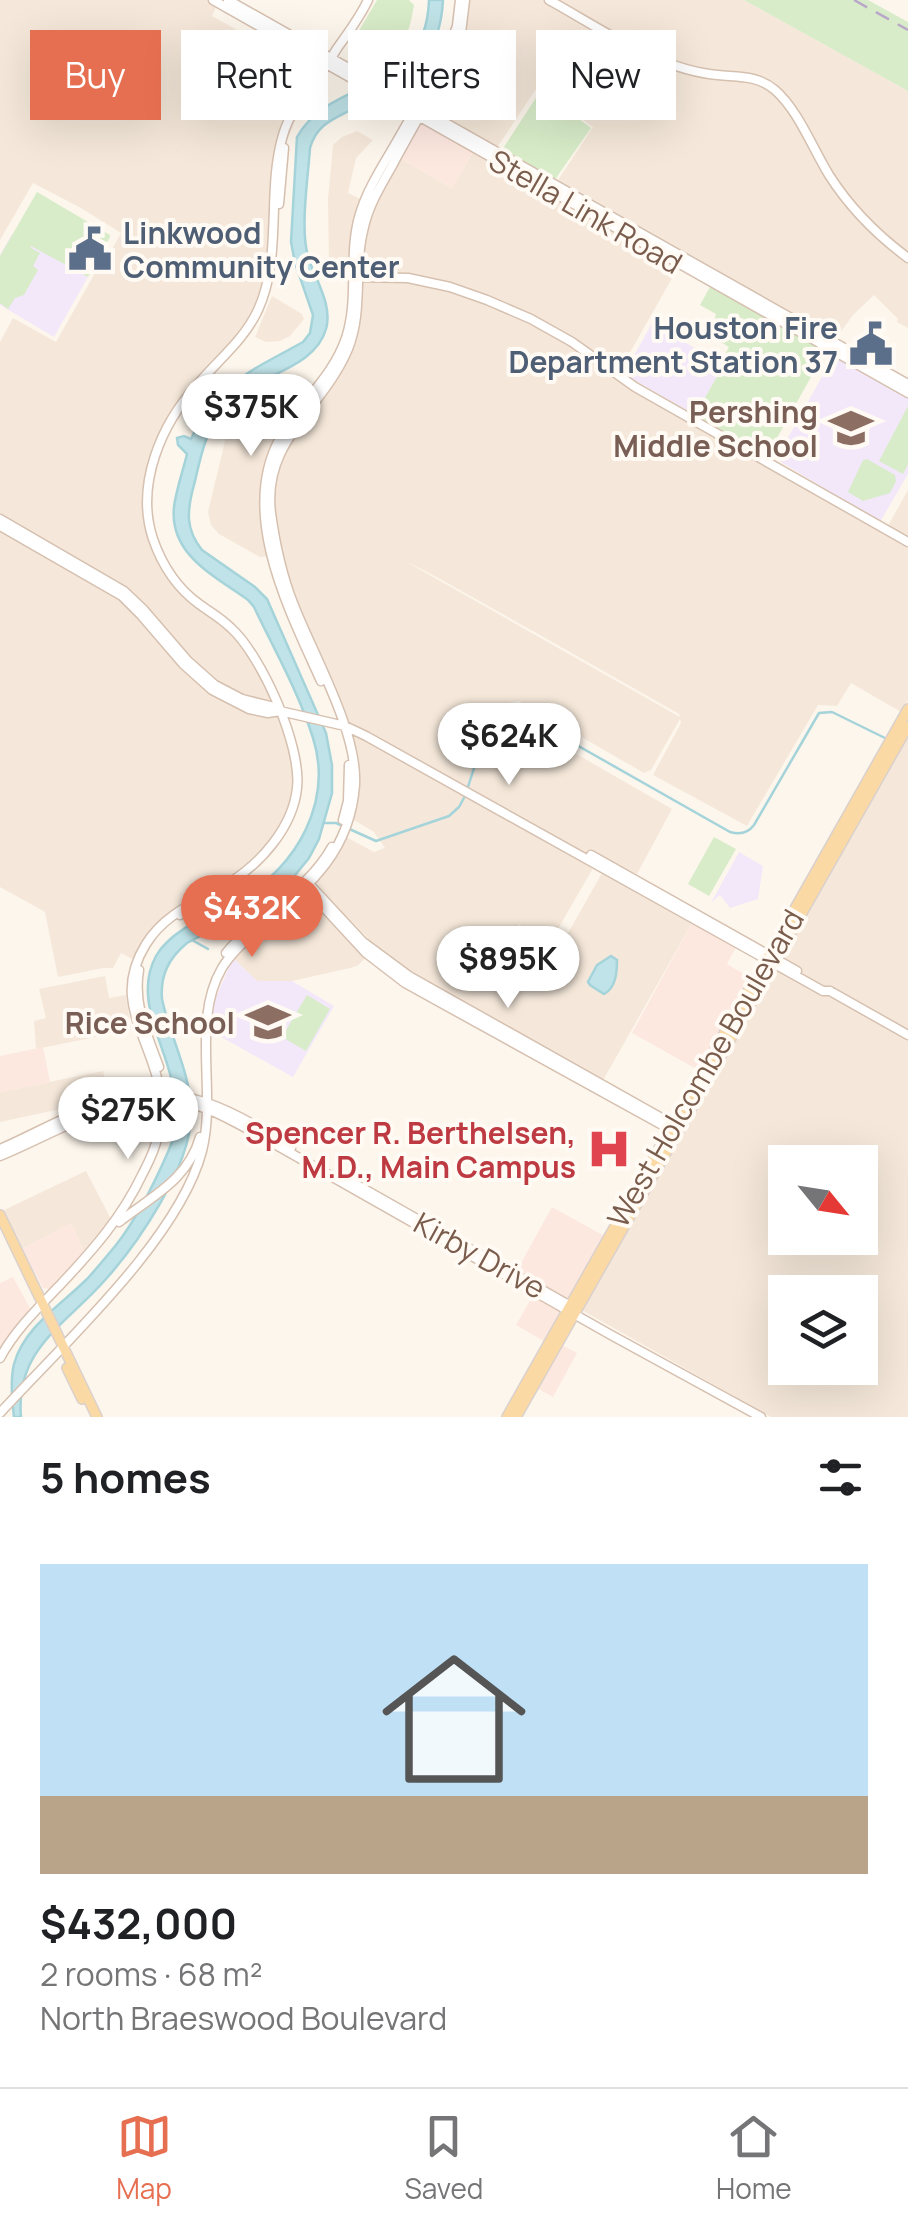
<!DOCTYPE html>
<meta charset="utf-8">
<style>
body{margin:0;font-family:Manrope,sans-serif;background:#f2f2f2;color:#202124;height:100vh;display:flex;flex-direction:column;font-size:38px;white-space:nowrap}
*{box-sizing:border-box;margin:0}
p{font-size:32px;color:#757577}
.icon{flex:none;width:55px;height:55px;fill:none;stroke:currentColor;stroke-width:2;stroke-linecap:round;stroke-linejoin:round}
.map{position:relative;height:1417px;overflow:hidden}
.sheet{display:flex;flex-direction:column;background:#fff;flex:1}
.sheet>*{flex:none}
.top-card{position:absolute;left:30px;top:30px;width:850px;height:90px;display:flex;gap:20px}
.needle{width:65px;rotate:120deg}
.fabs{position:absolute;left:768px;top:1145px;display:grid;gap:20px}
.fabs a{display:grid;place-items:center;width:110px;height:110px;border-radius:0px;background:#fff;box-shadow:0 10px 40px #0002;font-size:50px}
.price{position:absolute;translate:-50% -85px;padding:0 22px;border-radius:35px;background:#fff;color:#222;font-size:32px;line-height:65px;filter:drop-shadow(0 2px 5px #0008)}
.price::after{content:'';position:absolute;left:50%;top:60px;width:30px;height:22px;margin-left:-15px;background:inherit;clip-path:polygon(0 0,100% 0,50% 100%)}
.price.selected{background:#e76f51;color:#fff}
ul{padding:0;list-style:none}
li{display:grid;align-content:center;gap:20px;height:530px;padding:0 40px}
li span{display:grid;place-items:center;height:310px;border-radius:0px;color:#555}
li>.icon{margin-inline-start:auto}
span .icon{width:180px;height:180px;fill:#fffc;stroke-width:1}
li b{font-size:42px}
h2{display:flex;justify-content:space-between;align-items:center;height:120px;padding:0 40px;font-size:42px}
.chip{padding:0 35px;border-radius:0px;background:#fff;box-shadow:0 10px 40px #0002;font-size:35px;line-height:90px}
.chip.selected{background:#e76f51;color:#fff}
.menu{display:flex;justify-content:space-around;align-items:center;height:140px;border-top:2px solid #e0e0e0;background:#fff;font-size:28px;color:#757577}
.menu a{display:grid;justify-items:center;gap:5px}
.menu .selected{color:#e76f51}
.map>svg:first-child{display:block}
.residential{fill:#f5e8da;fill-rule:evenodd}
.commercial{fill:#fde8e0}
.education{fill:#f3e8fa}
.green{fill:#d8ecc9}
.water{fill:#bfe3e8;stroke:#a5d3da;stroke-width:2.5}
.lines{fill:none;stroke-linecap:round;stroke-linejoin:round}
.stream{stroke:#a5d3da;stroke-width:2.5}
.secondary-casing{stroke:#d6c0b0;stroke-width:11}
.primary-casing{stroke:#dad1cd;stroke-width:12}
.secondary{stroke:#fff;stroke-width:8}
.primary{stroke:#fbd9a5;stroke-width:9}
.rail{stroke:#b9a8c9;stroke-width:2.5;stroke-dasharray:15 10;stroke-linecap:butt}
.labels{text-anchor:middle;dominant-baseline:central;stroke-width:8;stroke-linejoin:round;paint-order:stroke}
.street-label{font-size:30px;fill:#7a5c4d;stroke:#fffaf3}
.service-label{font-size:30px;font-weight:bold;fill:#4e5e75;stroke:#fffaf3;text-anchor:start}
.education-label{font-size:30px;font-weight:bold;fill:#785e54;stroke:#fffaf3;text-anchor:end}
.health-label{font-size:30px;font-weight:bold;fill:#be3a42;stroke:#fffaf3;text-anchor:end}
</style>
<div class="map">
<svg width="908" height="1417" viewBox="0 0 908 1417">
<rect width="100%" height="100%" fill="#fdf6ec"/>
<path class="residential" d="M0 0H207L217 5 212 16 259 42 265 32 302 54 292 72 310 83 275 171 267 277 250 323 165 429 146 496 166 573 229 630 254 662 291 750 294 788 290 803 278 830 254 859 226 881 192 898 170 912 161 920 134 960 121 953 113 968H103L58 977 45 912 0 887V342L13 318 56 342 107 252 110 253 121 233 81 208 33 183 0 240Z
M468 0H744L908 91V328L897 322 898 319 874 295 853 315 834 341 556 183 593 127 538 86 496 149 429 111 460 48 466 29Z
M357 131 373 140 356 158 348 193 363 200 351 272 344 274 336 273 329 266 328 199 333 145 342 137Z
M474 150 679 266 616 377 769 469 884 533 908 490V700L901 712 851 683 837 706 818 705 747 826 653 775 681 723 680 719 651 770 644 773 519 701 503 704 519 721 672 809 637 874 600 856 551 941 518 924 519 933 552 951 559 949 602 873 692 923 601 1084 427 987 372 947 367 937 315 884 333 861 346 837 374 852 385 848 374 832 352 819 358 771 353 741 290 584 283 555 260 557 219 534 211 525 208 512 226 437 240 416 262 399 292 388H311L325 397 342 369 356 333 360 315 363 300 362 254 369 221 375 203 400 158 452 188ZM405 561 431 574 538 634 679 714 680 717Z
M272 296 302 314 304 319 290 336 280 341 266 342 255 337Z
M908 737V1417H771L580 1309ZM785 1162H860V1238H785ZM785 1292H860V1368H785Z
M306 896 367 957 357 966 350 968 292 981H257L233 958Z
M105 976 109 998 126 995 131 1030 36 1049 34 1021 46 1018 39 989Z
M103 1071 109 1097 93 1102 0 1122V1092Z
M86 1171 112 1221 84 1251 71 1224 22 1249 4 1210Z"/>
<path class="commercial" d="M420 122 474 150 452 188 400 158Z
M692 923 736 947 727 964 754 980 700 1071 632 1033Z
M43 1047 50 1082 0 1092V1056Z
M552 1207 606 1237 547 1343 516 1325 539 1285 516 1272Z
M71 1223 84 1251 49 1289 43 1288 22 1249Z
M13 1277 31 1310 0 1350V1283Z
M560 1344 577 1353 553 1397 535 1387Z"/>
<path class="education" d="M12 234 88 277 54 337 0 305V255Z
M652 323 724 365 695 415 624 374Z
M834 355 908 397V474L880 522 776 459Z
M739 852 763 866 758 899 730 908 720 895 711 903Z
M233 958 257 981H292L334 1006 293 1077 221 1037 209 1038 213 1004Z"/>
<path class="green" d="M377 0H409L414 5C409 34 405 48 378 64L373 62 381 48 357 34Z
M744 0H868L908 22V91Z
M541 90 591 128 554 181 502 150Z
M37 192 110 235V237L88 277 31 246V248L40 253 33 266 38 270 24 295 15 298 8 309 0 303V256Z
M711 285 826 350 767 456 695 415 723 366 720 363 729 347 710 336 719 320 715 318 716 314 700 305Z
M908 406V464L903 474 879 461Z
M867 459 895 475 896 481 890 493 863 501 848 492 863 460Z
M714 837 736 849 709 896 688 884Z
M307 995 330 1009 306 1051 282 1037Z"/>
<path class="water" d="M429 0H443C440 67 400 83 347 112 329 121 316 127 310 148 308 178 300 229 308 256 315 279 333 305 326 329 317 362 275 372 249 388 238 395 229 404 221 414 204 434 200 461 194 485 187 510 185 529 202 550L255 587 267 599 326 733 332 765V793L319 839 309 858 291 880 262 904 187 943C169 958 160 975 162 999 170 1038 193 1077 191 1118 189 1168 139 1242 106 1279 67 1324 15 1348 21 1417H14C12 1401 10 1380 14 1364 24 1327 61 1305 87 1279 97 1268 107 1256 116 1245 138 1217 154 1184 168 1152 202 1080 123 1017 156 956 171 929 216 912 242 897 297 867 333 801 313 738 299 693 274 649 254 607L248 600C215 576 169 555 174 507 176 490 183 471 187 454L178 445 177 438 184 436 191 439C216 383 253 370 303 342L310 333 313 315 295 263 291 242 297 137C332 75 426 97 429 0Z
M611 956 617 960C617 972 616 988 604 994L590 985 588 982 597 965Z"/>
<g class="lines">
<path class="stream" d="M324 823H336L376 841 449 816 459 807 465 796 486 731 493 718 502 713 522 714 730 832C740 835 748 833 754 825L819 713 832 712 885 738
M192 940 208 949"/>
<g class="secondary-casing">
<path id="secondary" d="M213 0 908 393
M228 0 908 384
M549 0C598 27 653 66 709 74 734 78 755 73 775 90 798 110 813 149 829 175 850 208 877 235 908 258
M279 204 284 148
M356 277 408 278 450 287 487 300 531 319 572 342 635 387 908 542
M0 519 124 591 144 610 188 661 215 685 242 699 274 707 280 711 345 726 366 736 789 972 823 991H830
M0 526 122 596 140 614 183 664 212 690 249 709 268 713 280 711
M321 681C290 612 239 515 279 440 298 404 332 379 346 338 359 299 348 257 359 217 366 192 380 170 393 148 412 115 431 82 449 48L457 26 460 0
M343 820 348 801 349 765
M591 855 797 971
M309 884 363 942 409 976 674 1125
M305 887 366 953 405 983 673 1131
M180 915 216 896
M226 953C258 914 307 892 332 847
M139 970C133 1005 147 1034 159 1067
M830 991 908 1035
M0 1149C37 1133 74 1111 113 1099 179 1080 238 1112 291 1148
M0 1156C63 1130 127 1085 198 1106 216 1111 232 1121 248 1129L611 1335 761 1417
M343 1177 574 1308
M119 1222C152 1196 188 1180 200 1137
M0 1358C15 1330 39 1307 61 1284 93 1250 122 1217 142 1175 148 1163 155 1151 157 1138 161 1117 162 1094 156 1074 142 1026 115 994 146 944 166 912 198 902 229 883 261 863 293 827 297 788 302 747 262 656 231 628 221 618 210 612 199 604 177 588 162 565 153 539 135 485 161 424 198 384 219 359 244 340 258 310 283 255 266 192 283 135 290 111 305 94 320 74 327 66 332 56 338 47 349 32 360 17 368 0
M0 1413C62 1345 179 1239 202 1151 217 1092 191 1021 222 968 233 950 250 937 265 923 312 883 350 851 355 785 358 731 313 655 293 603 282 575 275 542 271 513 262 440 323 409 348 349 364 309 353 268 364 227 369 204 382 184 393 164 413 127 434 91 453 55L461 33 465 0"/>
</g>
<g class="primary-casing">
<path id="primary" d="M0 1215 97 1417
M67 1368 82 1399
M507 1417 908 709
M516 1417 908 726"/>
</g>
<use href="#secondary" class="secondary"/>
<use href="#primary" class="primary"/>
<path class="rail" d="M854 0 908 30"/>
</g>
<defs>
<g id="civic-bare" transform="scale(3.45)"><path d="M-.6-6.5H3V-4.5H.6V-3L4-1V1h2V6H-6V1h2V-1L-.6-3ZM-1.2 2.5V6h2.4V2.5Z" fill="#5c6f8a" stroke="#fffaf3" stroke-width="2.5" paint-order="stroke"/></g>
<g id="school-bare" transform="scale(3.45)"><path d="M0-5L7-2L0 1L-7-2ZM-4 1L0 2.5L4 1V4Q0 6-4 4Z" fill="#8d6e63" stroke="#fffaf3" stroke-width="2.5" paint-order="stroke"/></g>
<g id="hospital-bare" transform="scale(3.45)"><path d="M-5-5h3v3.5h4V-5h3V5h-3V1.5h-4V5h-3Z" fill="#e0444e" stroke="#fffaf3" stroke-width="2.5" paint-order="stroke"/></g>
</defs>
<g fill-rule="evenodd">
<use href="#civic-bare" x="90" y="249"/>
<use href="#civic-bare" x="871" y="344"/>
<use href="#school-bare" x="851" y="428"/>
<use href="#school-bare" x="268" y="1022"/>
<use href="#hospital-bare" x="609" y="1149"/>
</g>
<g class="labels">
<g class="street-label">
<text transform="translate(586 211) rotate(30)">Stella Link Road</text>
<text transform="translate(705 1068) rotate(-60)">West Holcombe Boulevard</text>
<text transform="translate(480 1255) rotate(29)">Kirby Drive</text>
</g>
<g class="service-label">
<text x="123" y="232">Linkwood<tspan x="123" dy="34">Community Center</tspan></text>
<text x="838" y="327" text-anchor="end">Houston Fire<tspan x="838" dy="34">Department Station 37</tspan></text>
</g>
<g class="education-label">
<text x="818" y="411">Pershing<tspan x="818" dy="34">Middle School</tspan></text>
<text x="235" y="1022">Rice School</text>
</g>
<g class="health-label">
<text x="576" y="1132">Spencer R. Berthelsen,<tspan x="576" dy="34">M.D., Main Campus</tspan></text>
</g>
</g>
</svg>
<div class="fabs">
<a><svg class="needle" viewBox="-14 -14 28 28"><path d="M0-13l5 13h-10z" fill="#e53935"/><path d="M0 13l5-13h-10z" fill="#757577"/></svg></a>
<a><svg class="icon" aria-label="layers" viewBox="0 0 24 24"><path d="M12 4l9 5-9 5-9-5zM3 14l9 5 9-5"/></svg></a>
</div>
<b class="price" style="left:251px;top:459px">$375K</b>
<b class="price" style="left:509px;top:788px">$624K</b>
<b class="price selected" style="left:252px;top:960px">$432K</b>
<b class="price" style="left:508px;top:1011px">$895K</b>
<b class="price" style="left:128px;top:1162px">$275K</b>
<div class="top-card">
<a class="chip selected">Buy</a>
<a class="chip">Rent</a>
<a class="chip">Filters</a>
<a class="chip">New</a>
</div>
</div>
<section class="sheet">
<h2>5 homes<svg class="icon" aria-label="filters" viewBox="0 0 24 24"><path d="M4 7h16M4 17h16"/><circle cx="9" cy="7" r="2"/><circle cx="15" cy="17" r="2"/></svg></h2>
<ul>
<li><span style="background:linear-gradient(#bfe0f5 75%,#b9a48a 0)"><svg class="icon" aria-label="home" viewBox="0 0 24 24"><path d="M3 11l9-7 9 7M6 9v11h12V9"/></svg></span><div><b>$432,000</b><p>2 rooms · 68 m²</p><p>North Braeswood Boulevard</p></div></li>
</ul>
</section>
<nav class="menu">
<a class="selected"><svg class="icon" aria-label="map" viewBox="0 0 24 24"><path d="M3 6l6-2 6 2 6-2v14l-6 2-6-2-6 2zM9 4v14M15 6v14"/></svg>Map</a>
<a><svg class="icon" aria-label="saved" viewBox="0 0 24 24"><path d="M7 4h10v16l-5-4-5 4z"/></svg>Saved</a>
<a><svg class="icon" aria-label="home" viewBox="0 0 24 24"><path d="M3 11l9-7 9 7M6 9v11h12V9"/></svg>Home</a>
</nav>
